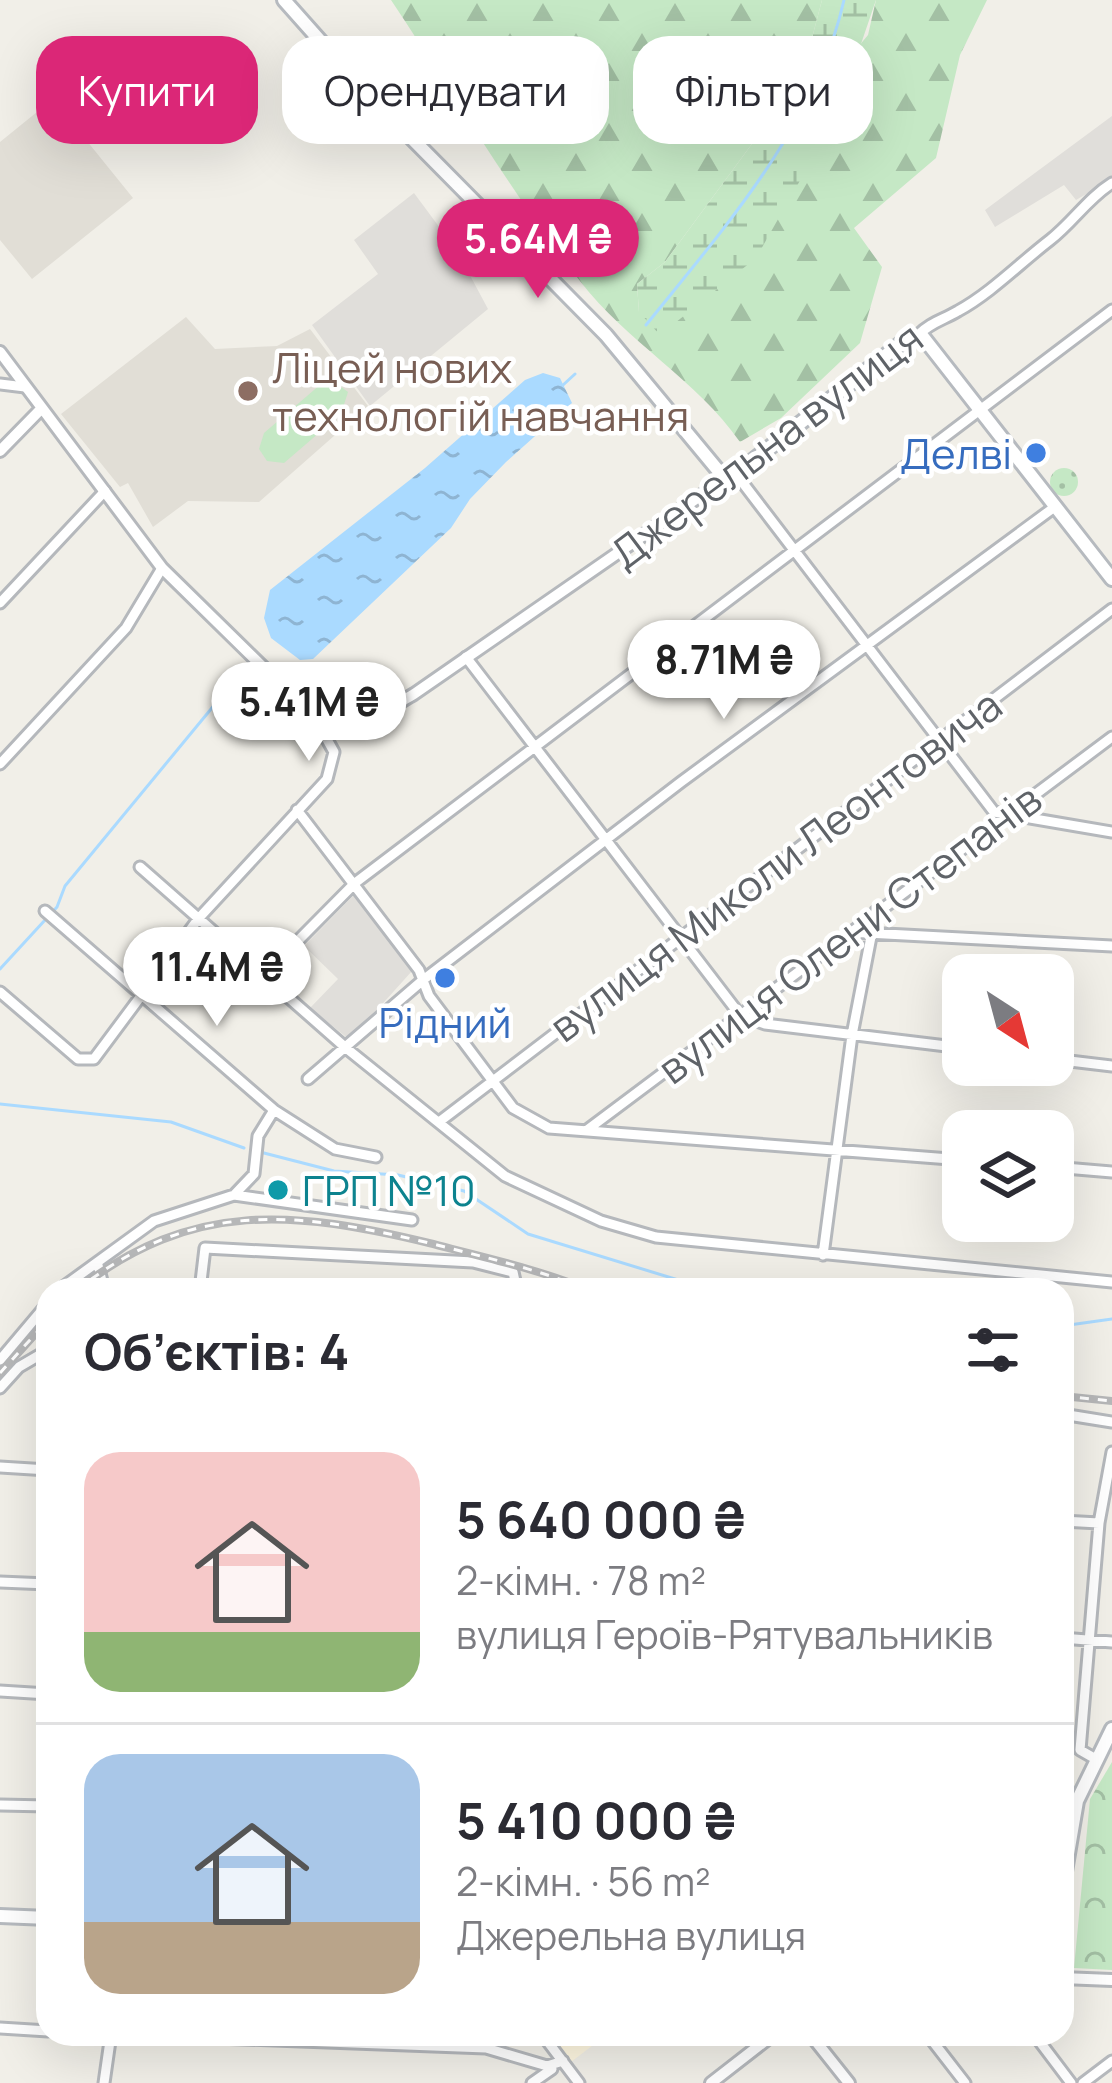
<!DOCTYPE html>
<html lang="uk">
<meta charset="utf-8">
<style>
body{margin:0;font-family:Manrope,sans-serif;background:#f7f7f7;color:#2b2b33;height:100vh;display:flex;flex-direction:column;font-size:45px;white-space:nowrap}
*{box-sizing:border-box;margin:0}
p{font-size:39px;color:#7c7c81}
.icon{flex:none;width:66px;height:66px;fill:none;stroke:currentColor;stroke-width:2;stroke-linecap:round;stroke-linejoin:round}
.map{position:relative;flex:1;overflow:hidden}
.side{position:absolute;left:36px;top:1278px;width:1038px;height:768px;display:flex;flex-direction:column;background:#fff;border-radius:36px;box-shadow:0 12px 48px #0002}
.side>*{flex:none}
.guide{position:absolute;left:36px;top:36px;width:1041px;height:108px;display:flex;gap:24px}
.needle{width:78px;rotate:144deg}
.controls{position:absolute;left:942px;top:954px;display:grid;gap:24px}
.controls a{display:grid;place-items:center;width:132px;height:132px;border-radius:24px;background:#fff;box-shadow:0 12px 48px #0002;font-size:60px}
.price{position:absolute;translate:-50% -102px;padding:0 27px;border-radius:42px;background:#fff;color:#222;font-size:39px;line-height:78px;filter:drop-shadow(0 3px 6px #0008)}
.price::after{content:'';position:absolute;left:50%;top:72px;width:36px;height:27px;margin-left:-18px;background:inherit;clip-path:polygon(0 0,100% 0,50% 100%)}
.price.active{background:#db2777;color:#fff}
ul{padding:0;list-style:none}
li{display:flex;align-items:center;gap:36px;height:300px;padding:0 48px}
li+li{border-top:3px solid #e1e1e2}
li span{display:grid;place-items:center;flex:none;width:336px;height:240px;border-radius:36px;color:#555}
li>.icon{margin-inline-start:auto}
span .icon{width:144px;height:144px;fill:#fffc;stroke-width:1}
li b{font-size:51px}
h2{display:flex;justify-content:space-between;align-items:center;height:144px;padding:0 48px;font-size:51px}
.pill{padding:0 42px;border-radius:36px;background:#fff;box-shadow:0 12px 48px #0002;font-size:42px;line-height:108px}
.pill.active{background:#db2777;color:#fff}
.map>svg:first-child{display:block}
.commercial{fill:#fef7e0}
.industrial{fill:#e0deda}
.education{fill:#e1ded6}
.grass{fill:url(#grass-dots)}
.forest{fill:url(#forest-firs)}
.wetland{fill:url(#wetland-marsh)}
.park{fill:url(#park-crowns)}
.pitch{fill:#c5e8c5}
.water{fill:url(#water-ripples)}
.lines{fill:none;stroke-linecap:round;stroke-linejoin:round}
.stream{stroke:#aadaff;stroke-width:3}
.minor-casing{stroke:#b5b8bc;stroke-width:15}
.tertiary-casing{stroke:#b5b8bc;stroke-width:16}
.secondary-casing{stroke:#b6babf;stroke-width:18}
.minor{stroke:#fff;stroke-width:9}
.tertiary{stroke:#fff;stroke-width:10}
.secondary{stroke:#fff;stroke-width:12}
.rail-casing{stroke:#b6b7b8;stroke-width:8}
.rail{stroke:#fff;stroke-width:3;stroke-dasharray:9;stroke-linecap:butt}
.education-dot{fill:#8d6e63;stroke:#fff;stroke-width:4.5}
.shop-dot{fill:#3f7fe0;stroke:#fff;stroke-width:4.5}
.culture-dot{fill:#0f9aa8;stroke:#fff;stroke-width:4.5}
.labels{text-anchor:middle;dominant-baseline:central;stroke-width:9;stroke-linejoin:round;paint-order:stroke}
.education-label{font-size:42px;fill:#785e54;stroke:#fff;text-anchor:start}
.street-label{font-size:42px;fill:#5f6368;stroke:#fff}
.shop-label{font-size:42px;fill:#366cbe;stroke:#fff;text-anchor:end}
.culture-label{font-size:42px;fill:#0d838f;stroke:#fff;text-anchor:start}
</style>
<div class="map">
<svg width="1112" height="2083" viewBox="0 0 1112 2083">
<defs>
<pattern id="grass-dots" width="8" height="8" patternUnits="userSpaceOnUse" patternTransform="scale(3)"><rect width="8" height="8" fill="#c5e8c5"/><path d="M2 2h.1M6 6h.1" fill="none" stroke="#a3c0a4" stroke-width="1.8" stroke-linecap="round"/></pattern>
<pattern id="forest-firs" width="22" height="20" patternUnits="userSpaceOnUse" patternTransform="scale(3)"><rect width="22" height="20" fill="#c5e8c5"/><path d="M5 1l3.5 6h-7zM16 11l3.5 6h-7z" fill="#a3c0a4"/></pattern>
<pattern id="wetland-marsh" width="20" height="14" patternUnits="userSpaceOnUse" patternTransform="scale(3)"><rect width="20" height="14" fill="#c5e8c5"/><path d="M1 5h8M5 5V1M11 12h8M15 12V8" fill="none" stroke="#a3c0a4"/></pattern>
<pattern id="park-crowns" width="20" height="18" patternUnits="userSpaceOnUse" patternTransform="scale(3)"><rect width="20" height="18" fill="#c5e8c5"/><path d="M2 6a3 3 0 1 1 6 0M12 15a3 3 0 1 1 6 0" fill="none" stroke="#a3c0a4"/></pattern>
<pattern id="water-ripples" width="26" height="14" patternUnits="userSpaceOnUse" patternTransform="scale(3)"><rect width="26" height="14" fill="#aadaff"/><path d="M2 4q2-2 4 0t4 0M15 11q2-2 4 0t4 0" fill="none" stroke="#8eb4d2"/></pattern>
</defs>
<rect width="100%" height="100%" fill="#f1efe8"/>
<path class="commercial" d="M549 2034H603L605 2036 571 2062Z"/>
<path class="industrial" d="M1112 116V179L1076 200 1064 185 995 227 985 210Z
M414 193 457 251 488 309 370 406 312 325 378 274 354 240Z
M354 895 412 971 350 1040 310 1008 338 979 304 946Z"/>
<path class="education" d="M53 99 133 198 32 279 0 240V142Z
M186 317 215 349 277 346 310 329 368 406 259 502 188 501 153 527 128 483 120 487 61 414Z"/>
<path class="grass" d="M1050 482a14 14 0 1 1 28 0a14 14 0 1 1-28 0Z"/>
<path class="forest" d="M391 0H822L802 76 665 262 637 284 639 312 868 35 876 0H987L960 55 936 158 854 228 882 267 860 343 781 418 740 442C697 380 627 342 580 281 511 193 453 93 391 0Z"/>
<path class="wetland" d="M822 0H876L836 117 756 258 660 335 639 312 637 284 665 262 802 76Z"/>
<path class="park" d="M1112 1762V1970L1074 1968 1090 1799Z"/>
<path class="pitch" d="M333 381 348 392 341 414 284 463 267 461 259 449 264 433 321 384Z"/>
<path class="water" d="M543 373 560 378 572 403 506 462 470 499 451 528 313 659 300 660 271 638 264 618 270 590 425 468 525 380Z"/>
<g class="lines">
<path class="stream" d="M646 325C725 227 816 125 844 0
M563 385 575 374
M0 969 57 907 65 886 230 686
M0 1104 171 1122 244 1148
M260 1152 334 1171 398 1175 464 1191 528 1234 711 1290
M1062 1326 1112 1319"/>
<g class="minor-casing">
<path id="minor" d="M918 335C931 322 943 320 958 311 991 293 1020 263 1050 240 1073 222 1088 198 1112 183
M0 384 25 387
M736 474 994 812 1112 832
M0 603 105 491
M466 657 740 1015 765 1024 963 1048
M0 764 126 628 162 568
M297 810 419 970 429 996 513 1108 549 1128 963 1160
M140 867 346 1048 505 1176 601 1221 656 1237 1112 1282
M45 911 274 1110 335 1149 376 1157
M848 932 1112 946
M266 973 355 883 1112 310
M0 992 78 1059H94L199 918 327 779 334 752 315 718
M1053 1059 1112 1066
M308 1079 423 980 681 782 1056 506
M439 1122 1112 609
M587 1130 1112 737
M1053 1167 1112 1172
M234 1195 412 1220
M823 1255 852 1035 876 911
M59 1290 154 1221 234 1195 254 1174 258 1136 274 1110
M97 1290 102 1281 98 1265
M200 1290 205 1248 473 1262 513 1272 517 1290
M0 1360 48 1303
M0 1388 19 1367 48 1350
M1062 1414 1112 1422
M0 1467 48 1470
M1062 1521 1099 1523
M0 1582 48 1584
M1062 1638 1112 1642
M0 1691 48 1694
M1094 1758 1080 1750 1099 1523 1112 1452
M0 1805 48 1806
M0 2028 48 2031
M110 2034 486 2048 547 2066 563 2061
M542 2034 579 2083
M927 2034 965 2083
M1034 2034 1071 2083
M104 2083 111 2034
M532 2083 552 2069
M1083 2083 1112 2061"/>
</g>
<g class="tertiary-casing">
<path id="tertiary" d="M0 352 162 568 314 717C358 731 376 716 414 694L729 476
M0 451 41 409
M1062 1978 1112 1980
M810 2034 849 2083
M711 2083 774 2034"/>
</g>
<g class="secondary-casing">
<path id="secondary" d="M284 0 363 89 606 335 721 474H736L904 341 923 337 1112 579
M1062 1889 1077 1801 1112 1729
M0 1916 48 1918"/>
</g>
<use href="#minor" class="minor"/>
<use href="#tertiary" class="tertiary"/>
<use href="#secondary" class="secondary"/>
<g class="rail-casing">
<path id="rail" d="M77 1290C192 1199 296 1211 429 1243 484 1257 537 1269 589 1290
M0 1373 48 1320
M1062 1396 1112 1401"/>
</g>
<use href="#rail" class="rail"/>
</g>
<circle class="education-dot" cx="248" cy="391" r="12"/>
<g class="shop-dot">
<circle cx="1036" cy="453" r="12"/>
<circle cx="445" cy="978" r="12"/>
</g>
<circle class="culture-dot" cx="278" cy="1190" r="12"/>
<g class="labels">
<g class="education-label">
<text x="272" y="367">Ліцей нових<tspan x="272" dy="48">технологій навчання</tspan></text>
</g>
<g class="street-label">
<text transform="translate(766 445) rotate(-37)">Джерельна вулиця</text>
<text transform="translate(775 865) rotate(-37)">вулиця Миколи Леонтовича</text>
<text transform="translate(849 933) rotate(-37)">вулиця Олени Степанів</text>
</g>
<g class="shop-label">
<text x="1012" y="453">Делві</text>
<text x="445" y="1022" text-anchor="middle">Рідний</text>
</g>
<g class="culture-label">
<text x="302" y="1190">ГРП №10</text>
</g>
</g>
</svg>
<div class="controls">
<a><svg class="needle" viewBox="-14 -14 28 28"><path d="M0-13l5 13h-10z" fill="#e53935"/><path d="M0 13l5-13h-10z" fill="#7c7c81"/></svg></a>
<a><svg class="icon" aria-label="layers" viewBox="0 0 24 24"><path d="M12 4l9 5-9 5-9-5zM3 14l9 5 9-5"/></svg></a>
</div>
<b class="price active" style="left:538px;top:301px">5.64M ₴</b>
<b class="price" style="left:724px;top:722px">8.71M ₴</b>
<b class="price" style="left:309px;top:764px">5.41M ₴</b>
<b class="price" style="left:217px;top:1029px">11.4M ₴</b>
<div class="guide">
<a class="pill active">Купити</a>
<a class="pill">Орендувати</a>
<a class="pill">Фільтри</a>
</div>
<section class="side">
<h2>Об’єктів: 4<svg class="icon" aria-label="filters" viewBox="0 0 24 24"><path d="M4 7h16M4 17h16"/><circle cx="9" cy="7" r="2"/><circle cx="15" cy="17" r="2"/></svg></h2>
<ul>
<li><span style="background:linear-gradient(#f6c9c9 75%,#8fb573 0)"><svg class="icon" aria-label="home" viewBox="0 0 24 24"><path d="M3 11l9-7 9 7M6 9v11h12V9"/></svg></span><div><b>5 640 000 ₴</b><p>2-кімн. · 78 m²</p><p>вулиця Героїв-Рятувальників</p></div></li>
<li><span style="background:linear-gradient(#a9c7e8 70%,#b9a48a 0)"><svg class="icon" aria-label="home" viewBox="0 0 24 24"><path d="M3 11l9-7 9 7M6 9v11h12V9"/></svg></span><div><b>5 410 000 ₴</b><p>2-кімн. · 56 m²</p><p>Джерельна вулиця</p></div></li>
</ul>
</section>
</div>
